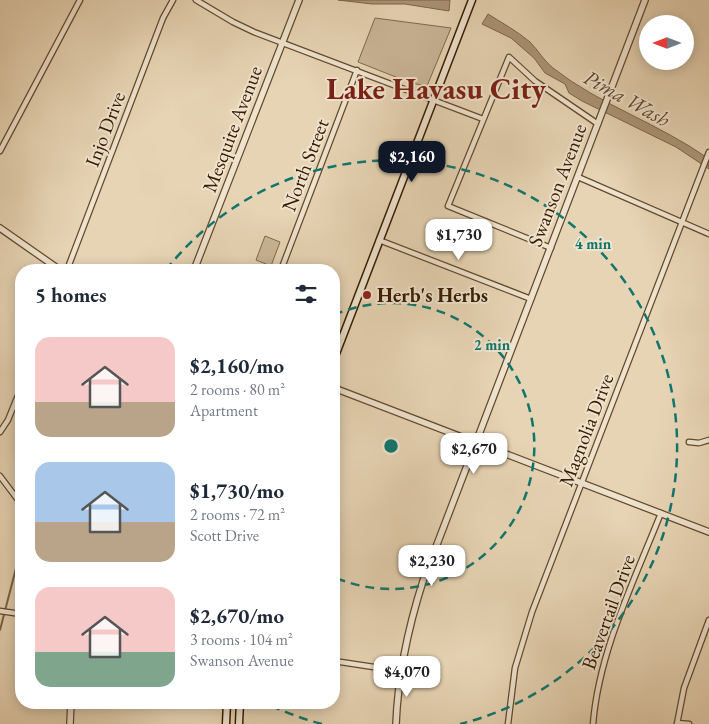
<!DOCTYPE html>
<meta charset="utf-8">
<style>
body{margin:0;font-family:"EB Garamond",serif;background:#f6f6f7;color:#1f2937;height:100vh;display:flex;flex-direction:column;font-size:19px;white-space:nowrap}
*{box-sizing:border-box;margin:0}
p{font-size:16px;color:#747a83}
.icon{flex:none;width:28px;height:28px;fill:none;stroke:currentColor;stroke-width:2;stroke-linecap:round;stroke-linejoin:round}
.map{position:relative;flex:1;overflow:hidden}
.panel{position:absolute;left:15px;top:264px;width:325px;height:445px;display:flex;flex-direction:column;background:#fff;border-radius:20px;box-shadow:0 2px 12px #0003}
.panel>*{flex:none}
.needle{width:32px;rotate:270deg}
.fabs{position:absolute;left:639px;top:15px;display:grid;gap:10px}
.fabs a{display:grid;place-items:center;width:55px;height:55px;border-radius:50%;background:#fff;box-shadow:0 2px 12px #0003;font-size:25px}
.price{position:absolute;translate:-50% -42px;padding:0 11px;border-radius:10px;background:#fff;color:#222;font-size:16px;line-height:32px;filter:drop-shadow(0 1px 2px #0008)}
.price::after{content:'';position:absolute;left:50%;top:30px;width:15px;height:11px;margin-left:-8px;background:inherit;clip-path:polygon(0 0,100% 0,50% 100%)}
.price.active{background:#111827;color:#fff}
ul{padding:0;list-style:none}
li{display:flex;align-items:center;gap:15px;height:125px;padding:0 20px}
li span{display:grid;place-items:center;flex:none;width:140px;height:100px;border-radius:15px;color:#555}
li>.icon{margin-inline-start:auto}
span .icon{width:60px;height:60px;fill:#fffc;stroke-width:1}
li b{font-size:21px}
h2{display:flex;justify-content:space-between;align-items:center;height:60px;padding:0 20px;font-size:21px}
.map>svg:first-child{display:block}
.green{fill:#c9b596;stroke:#80684c}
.water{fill:#ab9577;stroke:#7c6548}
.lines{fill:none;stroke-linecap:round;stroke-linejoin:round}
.stream{stroke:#7c6548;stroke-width:2}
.minor-casing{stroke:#624a2e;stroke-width:7}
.tertiary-casing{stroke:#624a2e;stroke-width:8}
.secondary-casing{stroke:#361c02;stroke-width:9}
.minor{stroke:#efe3ce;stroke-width:4.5}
.tertiary{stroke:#efe3ce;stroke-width:5.5}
.secondary{stroke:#efe3ce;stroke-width:6}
.ring{fill:none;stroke:#0f766e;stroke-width:2.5;stroke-dasharray:9 6}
.poi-dot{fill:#8f2418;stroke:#efe3ce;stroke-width:2}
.labels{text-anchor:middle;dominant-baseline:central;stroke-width:4;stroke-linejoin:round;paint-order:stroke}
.street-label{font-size:20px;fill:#361c02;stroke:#efe3ce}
.poi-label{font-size:20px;font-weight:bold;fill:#361c02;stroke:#efe3ce;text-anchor:start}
.water-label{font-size:21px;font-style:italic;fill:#5f462b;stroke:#efe3ce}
.town-label{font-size:30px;font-weight:bold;fill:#7a1f14;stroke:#efe3ce}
.centre{fill:#0f766e;stroke:#efe3ce;stroke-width:2.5}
.ring-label{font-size:15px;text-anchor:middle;font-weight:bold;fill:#0f766e;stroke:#efe3ce;stroke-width:4;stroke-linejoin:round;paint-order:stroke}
</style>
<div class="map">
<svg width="709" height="724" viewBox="0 0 709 724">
<rect width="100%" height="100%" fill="#e7d4b4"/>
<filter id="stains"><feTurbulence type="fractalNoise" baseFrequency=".004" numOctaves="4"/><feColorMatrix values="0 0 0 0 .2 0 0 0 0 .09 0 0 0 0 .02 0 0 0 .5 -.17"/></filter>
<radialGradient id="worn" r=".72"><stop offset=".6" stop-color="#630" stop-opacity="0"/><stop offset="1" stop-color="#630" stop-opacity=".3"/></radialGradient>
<path class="green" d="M375 18 451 28 427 86 411 83 358 62Z
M265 236 280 242 271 266 256 260Z"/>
<path class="water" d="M338 0H450L449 11 405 4H372Z
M488 14C502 23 517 31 530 42 538 50 544 61 553 68 600 105 660 124 709 159V169L676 147 582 101 569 93 565 84 545 73 534 58 511 38 482 24Z"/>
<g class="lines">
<path class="stream" d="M0 630 21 549"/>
<g class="minor-casing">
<path id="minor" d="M196 0 233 22 254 32 483 119
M0 151 80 0
M578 177 709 234
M379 240 531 299
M551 248 448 206 509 57 535 81 598 124
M67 270 163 18 173 0
M281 270 357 70
M0 432 8 420 21 388
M689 442 699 443 709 440
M0 476 21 504
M0 611 21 614
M334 661 400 671
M677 723 689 724
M508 724 515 668 532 612 709 152
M593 724C599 651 634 581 661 513
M677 724 684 688 709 620"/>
</g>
<g class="tertiary-casing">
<path id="tertiary" d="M0 228 60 270
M194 270 299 0
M334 388 709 532
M70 724 71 702
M396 724C398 675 408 628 423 581L645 0"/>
</g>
<g class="secondary-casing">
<path id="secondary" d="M334 359 472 0
M226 724 227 702
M239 724 240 702"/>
</g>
<use href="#minor" class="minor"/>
<use href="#tertiary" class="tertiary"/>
<use href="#secondary" class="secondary"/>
</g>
<g class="ring">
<path d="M334 315A143 143 0 1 1 334 577"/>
<path d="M322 724A286 286 0 0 1 266 703M166 270A286 286 0 1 1 460 724"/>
</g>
<circle class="poi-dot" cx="367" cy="295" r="5"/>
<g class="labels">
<g class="street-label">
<text transform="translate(105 129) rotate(-69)">Injo Drive</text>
<text transform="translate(232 129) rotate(-69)">Mesquite Avenue</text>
<text transform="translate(305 165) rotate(-69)">North Street</text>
<text transform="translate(557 185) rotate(-69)">Swanson Avenue</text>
<text transform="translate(586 430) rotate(-69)">Magnolia Drive</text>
<text transform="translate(608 612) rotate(-70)">Beavertail Drive</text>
</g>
<g class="poi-label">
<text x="377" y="295">Herb's Herbs</text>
</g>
<g class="water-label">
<text transform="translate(627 98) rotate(29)">Pima Wash</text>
</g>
<g class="town-label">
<text x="436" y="88">Lake Havasu City</text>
</g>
</g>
<circle cx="391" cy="446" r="8" class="centre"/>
<g class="ring-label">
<text x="593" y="249">4 min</text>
<text x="492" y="350">2 min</text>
</g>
<rect width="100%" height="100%" filter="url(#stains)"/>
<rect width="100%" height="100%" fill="url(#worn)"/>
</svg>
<div class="fabs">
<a><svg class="needle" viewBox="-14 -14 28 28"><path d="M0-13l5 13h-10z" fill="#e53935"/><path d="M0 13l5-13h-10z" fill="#747a83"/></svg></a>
</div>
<b class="price active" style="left:412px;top:183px">$2,160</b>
<b class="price" style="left:459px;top:261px">$1,730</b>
<b class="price" style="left:474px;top:475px">$2,670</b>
<b class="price" style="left:432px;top:587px">$2,230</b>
<b class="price" style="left:407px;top:698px">$4,070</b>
<section class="panel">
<h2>5 homes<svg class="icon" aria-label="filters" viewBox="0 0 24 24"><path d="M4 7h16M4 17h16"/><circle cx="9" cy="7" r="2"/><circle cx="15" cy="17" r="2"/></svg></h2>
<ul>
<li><span style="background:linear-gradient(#f6c9c9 65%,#b9a48a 0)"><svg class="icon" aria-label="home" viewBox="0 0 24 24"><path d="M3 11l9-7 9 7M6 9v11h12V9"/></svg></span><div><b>$2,160/mo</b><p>2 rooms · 80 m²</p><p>Apartment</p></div></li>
<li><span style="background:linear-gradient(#a9c7e8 60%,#b9a48a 0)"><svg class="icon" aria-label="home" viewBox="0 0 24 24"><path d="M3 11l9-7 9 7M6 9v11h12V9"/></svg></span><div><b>$1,730/mo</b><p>2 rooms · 72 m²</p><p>Scott Drive</p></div></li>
<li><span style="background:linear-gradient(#f6c9c9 65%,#7fa58c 0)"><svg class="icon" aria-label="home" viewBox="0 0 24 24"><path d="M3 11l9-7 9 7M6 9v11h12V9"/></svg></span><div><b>$2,670/mo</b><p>3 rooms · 104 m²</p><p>Swanson Avenue</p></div></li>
</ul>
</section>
</div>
